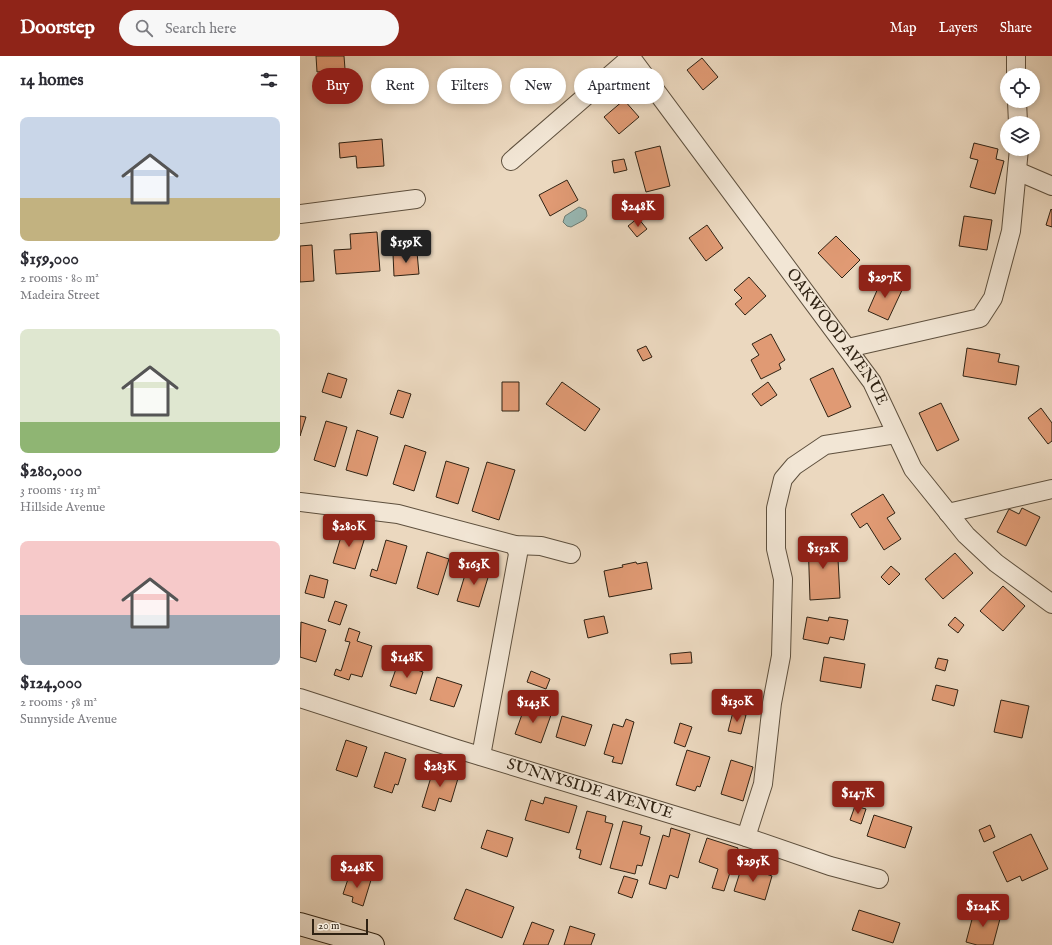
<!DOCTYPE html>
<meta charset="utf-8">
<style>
body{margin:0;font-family:"IM FELL English",serif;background:#f7f7f7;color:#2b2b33;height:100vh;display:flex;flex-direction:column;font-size:15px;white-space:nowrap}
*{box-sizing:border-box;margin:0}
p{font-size:13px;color:#7c7c81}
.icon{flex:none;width:22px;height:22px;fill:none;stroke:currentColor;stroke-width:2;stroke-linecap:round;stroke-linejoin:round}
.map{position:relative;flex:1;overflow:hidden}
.details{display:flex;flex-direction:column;background:#fff;width:300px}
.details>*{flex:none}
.banner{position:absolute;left:12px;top:12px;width:380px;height:36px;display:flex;gap:8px}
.tools{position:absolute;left:700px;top:12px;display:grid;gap:8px}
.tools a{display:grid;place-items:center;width:40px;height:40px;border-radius:50%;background:#fff;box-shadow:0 2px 6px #0003;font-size:20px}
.scale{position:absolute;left:12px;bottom:10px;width:56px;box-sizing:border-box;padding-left:4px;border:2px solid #2f2213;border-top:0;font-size:11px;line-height:14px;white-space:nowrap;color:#2f2213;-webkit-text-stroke:3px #f2e6d5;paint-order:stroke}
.price{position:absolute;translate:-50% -34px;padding:0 9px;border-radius:4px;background:#8f2418;color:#fff;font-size:13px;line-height:26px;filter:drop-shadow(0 1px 2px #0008)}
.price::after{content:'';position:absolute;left:50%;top:24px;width:12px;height:9px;margin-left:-6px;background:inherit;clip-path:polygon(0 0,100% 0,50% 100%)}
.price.active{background:#222;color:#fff}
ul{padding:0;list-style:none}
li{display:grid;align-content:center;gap:8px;height:212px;padding:0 20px}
li span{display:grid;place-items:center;height:124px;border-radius:8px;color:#555}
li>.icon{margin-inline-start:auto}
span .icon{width:72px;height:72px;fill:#fffc;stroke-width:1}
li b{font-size:17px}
h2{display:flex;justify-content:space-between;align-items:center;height:48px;padding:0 20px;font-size:17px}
.pill{padding:0 14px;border-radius:18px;background:#fff;box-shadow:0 2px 6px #0003;font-size:14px;line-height:36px}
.pill.active{background:#8f2418;color:#fff}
header{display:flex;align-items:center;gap:24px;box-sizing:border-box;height:56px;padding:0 20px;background:#8f2418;color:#fff}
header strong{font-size:19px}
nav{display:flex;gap:22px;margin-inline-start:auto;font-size:14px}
.search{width:280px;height:36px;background:#f7f7f7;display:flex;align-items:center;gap:10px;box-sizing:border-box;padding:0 14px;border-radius:22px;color:#7c7c81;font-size:15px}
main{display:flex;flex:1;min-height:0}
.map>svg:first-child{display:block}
.water{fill:#98b9b5;stroke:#6e7d74}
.building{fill:#e09a74;stroke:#2f2213}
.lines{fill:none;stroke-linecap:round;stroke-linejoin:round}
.street-casing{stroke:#5e503e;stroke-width:20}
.secondary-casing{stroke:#2f2213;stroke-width:24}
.street{stroke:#f2e6d5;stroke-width:18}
.secondary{stroke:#f2e6d5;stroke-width:22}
.labels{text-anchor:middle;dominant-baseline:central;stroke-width:3.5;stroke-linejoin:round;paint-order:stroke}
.street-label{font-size:16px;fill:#2f2213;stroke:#f2e6d5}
</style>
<header>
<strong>Doorstep</strong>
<div class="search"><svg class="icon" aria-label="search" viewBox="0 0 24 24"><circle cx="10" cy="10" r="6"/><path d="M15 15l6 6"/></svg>Search here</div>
<nav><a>Map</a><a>Layers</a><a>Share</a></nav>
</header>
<main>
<section class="details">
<h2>14 homes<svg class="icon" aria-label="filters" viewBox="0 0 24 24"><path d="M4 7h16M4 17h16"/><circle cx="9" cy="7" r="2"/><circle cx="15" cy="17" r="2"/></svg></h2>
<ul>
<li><span style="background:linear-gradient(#c9d6e8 65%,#c2b280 0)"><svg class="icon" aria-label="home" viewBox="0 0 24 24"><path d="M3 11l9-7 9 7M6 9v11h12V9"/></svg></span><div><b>$159,000</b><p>2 rooms · 80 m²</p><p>Madeira Street</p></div></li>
<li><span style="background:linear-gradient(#dfe7d0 75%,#8fb573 0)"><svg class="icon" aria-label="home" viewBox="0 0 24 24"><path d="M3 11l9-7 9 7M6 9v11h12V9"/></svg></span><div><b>$280,000</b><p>3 rooms · 113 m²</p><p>Hillside Avenue</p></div></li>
<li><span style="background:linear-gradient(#f6c9c9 60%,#9aa5b1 0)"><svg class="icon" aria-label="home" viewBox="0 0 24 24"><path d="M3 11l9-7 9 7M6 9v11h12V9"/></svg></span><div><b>$124,000</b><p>2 rooms · 58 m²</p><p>Sunnyside Avenue</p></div></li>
</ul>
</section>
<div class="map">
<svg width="752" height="889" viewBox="0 0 752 889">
<rect width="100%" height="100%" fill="#ebd8bf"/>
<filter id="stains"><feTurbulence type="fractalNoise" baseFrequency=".005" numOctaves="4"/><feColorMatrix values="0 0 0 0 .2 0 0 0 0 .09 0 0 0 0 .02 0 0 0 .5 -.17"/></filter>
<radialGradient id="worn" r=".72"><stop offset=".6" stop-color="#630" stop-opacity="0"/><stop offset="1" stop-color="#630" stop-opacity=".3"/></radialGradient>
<path class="water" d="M279 151 286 154 287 160 284 164 271 171 267 170 263 166 265 160Z"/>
<path class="building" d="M16 0H44L45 13 17 16Z
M402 2 418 21 403 34 387 14Z
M324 44 339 61 319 78 304 61Z
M82 83 84 110 57 112 56 100 40 102 39 87Z
M674 87 698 93 696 103 704 105 695 138 670 131 678 104 670 102Z
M360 90 370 130 346 136 335 96Z
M324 103 327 114 314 117 312 105Z
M267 124 278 144 250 160 239 139Z
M751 153 752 154V171L746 169Z
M664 160 692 164 687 194 659 190Z
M338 162 347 173 337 181 328 170Z
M407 169 423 192 406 205 389 182Z
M77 176 80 215 36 218 34 194 51 193 50 178Z
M536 180 560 204 542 222 518 197Z
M12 189 14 225 0 226V190Z
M117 196 119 218 94 220 93 198Z
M449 221 466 240 445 259 435 248 442 242 434 234Z
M582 223 603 232 588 264 568 255Z
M471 278 485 304 479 308 481 313 461 323 451 304 459 299 452 288Z
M346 290 352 301 343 305 337 294Z
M667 292 700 298 698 306 719 310 716 329 663 320Z
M533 312 551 351 528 361 510 323Z
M28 317 47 323 41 342 22 336Z
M202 326H219V355H202Z
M262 326 300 353 285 375 246 348Z
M468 326 477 339 461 350 452 338Z
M98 334 111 338 103 362 90 358Z
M641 347 659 384 637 395 619 357Z
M741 352 752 367V385L748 388 728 362Z
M0 360 6 361 0 380Z
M26 365 47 371 35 411 14 404Z
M57 374 78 381 67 420 46 414Z
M105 389 126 396 114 435 93 428Z
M146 405 169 412 158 448 136 441Z
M187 406 215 414 199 464 172 455Z
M583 438 595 457 587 462 601 483 584 494 567 467 560 472 551 458Z
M722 452 740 461 726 490 697 476 709 453 719 458Z
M44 471 66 478 55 513 33 507Z
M531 482 532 504 538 503 540 542 510 544 508 483Z
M86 484 107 490 96 528 70 520 72 513 77 515Z
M127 496 149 503 138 539 117 532Z
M655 497 673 517 643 543 625 523Z
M336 506 337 508 347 506 352 533 309 541 304 515 323 511 322 509Z
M168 509 190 515 179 551 157 545Z
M591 510 600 518 589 529 581 521Z
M10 519 28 524 24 542 5 537Z
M703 530 725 550 703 575 680 555Z
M35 545 47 549 40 569 28 565Z
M304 560 308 577 288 582 284 564Z
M507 561 528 565 529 561 548 564 544 584 530 581 528 588 503 583Z
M655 561 664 569 658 577 648 569Z
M1 566 26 574 16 606 0 601Z
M49 572 60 576 57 585 72 590 62 621 51 618 49 624 34 619 36 613 41 615 50 586 45 585Z
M391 596 392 607 371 608 370 598Z
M524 601 565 608 561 632 520 625Z
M638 602 648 604 645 615 635 612Z
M98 607 123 616 116 638 90 630Z
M231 615 250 623 246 633 227 626Z
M137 621 162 629 154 651 130 644Z
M636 629 658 634 654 650 632 644Z
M701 644 729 650 722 682 694 676Z
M225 650 251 659 241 687 215 678Z
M433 656 446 659 441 678 428 675Z
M262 660 292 669 285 690 256 681Z
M326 663 334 666 322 708 312 706 314 701 304 698 313 668 323 671Z
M380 667 392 671 385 691 374 687Z
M46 684 67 691 57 721 36 714Z
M387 694 410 701 400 731 397 730 395 735 376 729Z
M85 696 106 703 98 729 95 728 92 737 74 731Z
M431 704 453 711 443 745 421 738Z
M134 711 159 719 151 746 139 742 135 755 122 751Z
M245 741 277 750 269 777 225 764 231 744 243 748Z
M555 750 566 753 561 768 550 764Z
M287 755 306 760 305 766 313 768 301 809 279 802 281 794 276 793Z
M574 759 612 771 605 792 567 780Z
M323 765 342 770 340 778 350 781 342 810 337 809 335 818 310 812Z
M690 769 695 781 684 786 679 774Z
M371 772 390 778 378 822 370 819 366 833 349 828 363 779 369 781Z
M187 774 213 782 207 801 181 792Z
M731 778 748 813 722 825 720 820 707 826 693 796Z
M407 782 438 792 424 835 412 832 418 813 399 806Z
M442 810 472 820 465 844 434 835Z
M50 817 71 824 63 850 52 846 53 841 43 838Z
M324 820 338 824 332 842 318 837Z
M166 833 214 851 202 882 154 863Z
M675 852 701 859 693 889H677L666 886Z
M559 854 600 867 593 887 552 874Z
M232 866 254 874 248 889H223Z
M270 870 295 878 291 889H264Z"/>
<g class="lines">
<g class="street-casing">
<g id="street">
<path id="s1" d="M330 0 572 326 613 413 666 479 696 507 752 548"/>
<path d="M716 0V19"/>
<path d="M717 45 718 67"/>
<path d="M211 105 331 1"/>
<path d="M717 115 752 130"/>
<path d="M0 158 116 143"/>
<path d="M548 292 680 262 693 242 711 175 719 93"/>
<path d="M0 446 98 458 215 489 241 490 271 498"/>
<path d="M648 457 752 433"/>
<path id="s2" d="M0 642 157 693 446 781 530 810 579 823"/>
<path d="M181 700 218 498 215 489"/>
<path d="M446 781 463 728 472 647 481 600 483 523 476 493V452L483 423 494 410 525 389 596 378"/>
</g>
</g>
<g class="secondary-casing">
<path id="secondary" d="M0 868 73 889"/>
</g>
<use href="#street" class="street"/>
<use href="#secondary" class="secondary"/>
</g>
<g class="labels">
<g class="street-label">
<text stroke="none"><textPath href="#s1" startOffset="349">OAKWOOD AVENUE</textPath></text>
<text stroke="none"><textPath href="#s2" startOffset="304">SUNNYSIDE AVENUE</textPath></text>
</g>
</g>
<rect width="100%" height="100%" filter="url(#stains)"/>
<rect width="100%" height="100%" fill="url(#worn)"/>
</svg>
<div class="tools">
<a><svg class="icon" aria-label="locate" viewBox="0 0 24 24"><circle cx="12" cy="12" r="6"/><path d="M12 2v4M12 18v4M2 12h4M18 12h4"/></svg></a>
<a><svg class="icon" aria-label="layers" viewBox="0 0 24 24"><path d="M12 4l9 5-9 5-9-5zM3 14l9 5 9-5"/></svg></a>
</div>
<div class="scale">20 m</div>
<b class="price" style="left:338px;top:172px">$248K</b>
<b class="price active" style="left:106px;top:208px">$159K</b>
<b class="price" style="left:585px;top:243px">$297K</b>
<b class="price" style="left:49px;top:492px">$280K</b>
<b class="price" style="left:523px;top:514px">$152K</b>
<b class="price" style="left:174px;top:530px">$163K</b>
<b class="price" style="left:107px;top:623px">$148K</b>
<b class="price" style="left:437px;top:667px">$130K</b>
<b class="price" style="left:233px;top:668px">$143K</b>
<b class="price" style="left:140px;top:732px">$283K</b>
<b class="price" style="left:558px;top:759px">$147K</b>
<b class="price" style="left:453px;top:827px">$295K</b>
<b class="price" style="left:57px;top:833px">$248K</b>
<b class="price" style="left:683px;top:872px">$124K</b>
<div class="banner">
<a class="pill active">Buy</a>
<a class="pill">Rent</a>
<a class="pill">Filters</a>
<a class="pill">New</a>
<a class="pill">Apartment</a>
</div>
</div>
</main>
